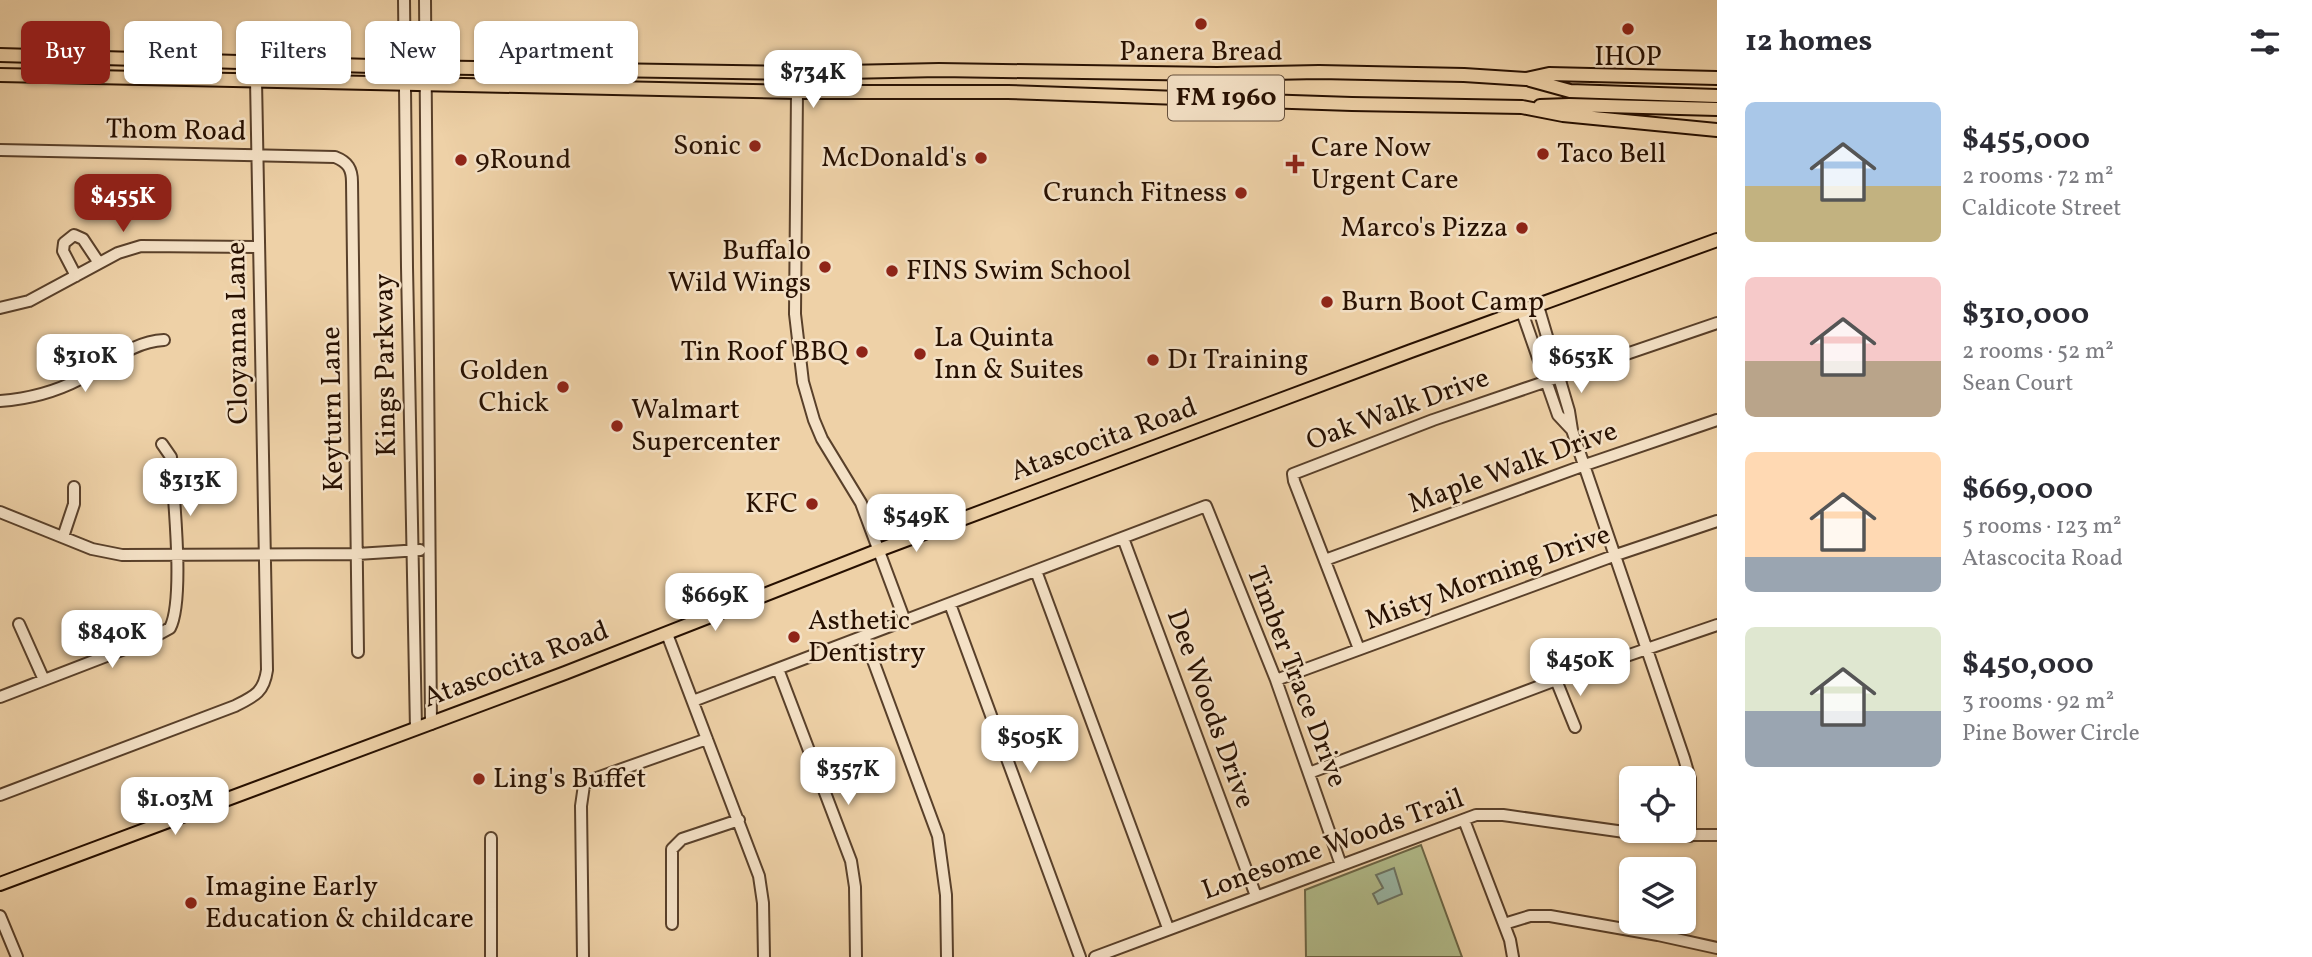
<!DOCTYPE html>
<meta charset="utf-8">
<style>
body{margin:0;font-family:Vollkorn,serif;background:#f7f7f7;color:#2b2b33;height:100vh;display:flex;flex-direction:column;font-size:26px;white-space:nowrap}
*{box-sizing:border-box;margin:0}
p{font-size:23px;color:#7c7c81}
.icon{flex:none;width:38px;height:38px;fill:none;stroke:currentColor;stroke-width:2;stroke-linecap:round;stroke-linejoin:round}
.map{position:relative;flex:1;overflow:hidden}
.drawer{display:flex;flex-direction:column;background:#fff;width:595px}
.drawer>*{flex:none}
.top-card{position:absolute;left:21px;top:21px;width:665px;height:63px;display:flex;gap:14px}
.tools{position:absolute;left:1619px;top:766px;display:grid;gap:14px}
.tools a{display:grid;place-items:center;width:77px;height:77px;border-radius:10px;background:#fff;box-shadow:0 2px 5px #0004;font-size:35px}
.price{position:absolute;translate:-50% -60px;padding:0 16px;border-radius:14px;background:#fff;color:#222;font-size:23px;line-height:46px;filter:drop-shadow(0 2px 4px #0008)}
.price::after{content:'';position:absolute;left:50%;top:42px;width:21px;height:16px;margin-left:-10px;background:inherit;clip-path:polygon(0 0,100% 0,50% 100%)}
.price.on{background:#8f2418;color:#fff}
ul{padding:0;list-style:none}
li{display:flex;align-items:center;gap:21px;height:175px;padding:0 28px}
li span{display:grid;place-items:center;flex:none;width:196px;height:140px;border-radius:10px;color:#555}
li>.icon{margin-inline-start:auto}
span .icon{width:84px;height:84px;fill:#fffc;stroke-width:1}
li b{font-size:30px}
h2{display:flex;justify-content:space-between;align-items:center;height:84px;padding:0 28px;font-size:30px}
.tag{padding:0 24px;border-radius:10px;background:#fff;box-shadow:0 2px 5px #0004;font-size:24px;line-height:63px}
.tag.on{background:#8f2418;color:#fff}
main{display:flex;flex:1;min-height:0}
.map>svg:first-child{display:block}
.green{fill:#b2bd8c;stroke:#6c6646;stroke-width:2}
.water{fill:#99b7a6;stroke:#6b7464;stroke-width:2}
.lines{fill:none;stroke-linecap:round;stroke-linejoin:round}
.minor-casing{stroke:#59402a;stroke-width:14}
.major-casing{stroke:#271001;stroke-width:16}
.minor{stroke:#f4e1c6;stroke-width:10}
.major{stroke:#eed1a7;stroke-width:12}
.poi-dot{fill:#8f2418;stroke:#f4e1c6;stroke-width:2.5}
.labels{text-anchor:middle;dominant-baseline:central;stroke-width:5;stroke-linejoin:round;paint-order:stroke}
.shield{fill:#f4e1c6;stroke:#644f3c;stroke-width:2}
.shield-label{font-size:26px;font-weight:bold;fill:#271001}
.poi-label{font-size:28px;fill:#271001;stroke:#f4e1c6;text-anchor:start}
.street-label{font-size:28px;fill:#271001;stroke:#f4e1c6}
</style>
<main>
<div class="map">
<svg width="1717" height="957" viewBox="0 0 1717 957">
<rect width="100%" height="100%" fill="#eed1a7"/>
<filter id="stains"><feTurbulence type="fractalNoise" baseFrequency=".00286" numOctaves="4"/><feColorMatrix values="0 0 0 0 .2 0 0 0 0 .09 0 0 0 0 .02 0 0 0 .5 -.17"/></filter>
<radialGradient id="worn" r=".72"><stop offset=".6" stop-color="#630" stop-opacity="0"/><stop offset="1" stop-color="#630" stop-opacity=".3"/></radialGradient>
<path class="green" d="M1421 845 1462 957H1306L1305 890Z"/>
<path class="water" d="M1394 868 1402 894 1378 904 1373 894 1383 888 1376 875Z"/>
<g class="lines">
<g class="minor-casing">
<path id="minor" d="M404 0 407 267 416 729
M425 0 431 724
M797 92 795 314 803 382 814 420 822 439 861 503 905 621
M0 150 335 157C348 162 352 169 352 182L358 652
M76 276 63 251 64 243 74 235 83 239 99 263
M1538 306 1569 411 1572 430 1684 758 1690 779V836
M0 308 29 301 118 253 141 246 259 247
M1522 312 1558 415 1572 430
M0 401C28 399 55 392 80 379 107 365 133 341 164 340
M0 512 92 549 122 555 357 554 420 550
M63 537 74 504V487
M1123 538 1256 896
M1325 560 1585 465 1717 420
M1036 571 1168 928
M950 604 1080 957
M19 624 44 680
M667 634 759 876 763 903 764 957
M864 636 938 836 946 895 947 957
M1359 649 1294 481 1293 474 1433 420 1717 323
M778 669 851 861 855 887 856 957
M1276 680 1616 555 1717 521
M1556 680 1575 727
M0 697 148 640 170 628C185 599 173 493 171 457L162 444
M693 701 1206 506 1276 680 1341 865
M1309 773 1556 680 1717 625
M0 795 235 706C255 696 264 692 267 670L256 80
M1464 820 1510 940 1513 957
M491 838V957
M0 916 17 957
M672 924V849L682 839 739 820
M1504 924 1530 916H1550L1658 935 1717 948
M583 957 581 806 584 785 591 780 707 739
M1095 957 1476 815H1503L1646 835H1717"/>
</g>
<g class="major-casing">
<path id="major" d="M0 55 405 67 798 73 939 70 1217 74 1319 72 1464 75 1526 79 1549 74 1717 78
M0 75 797 92H1008L1352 104 1522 107 1563 115 1717 130
M1530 80 1570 91 1717 96
M1540 106 1569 105 1717 109
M0 884 565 673 879 550 1411 351 1717 240"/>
</g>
<use href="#minor" class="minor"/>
<use href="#major" class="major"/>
</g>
<g class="poi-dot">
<circle cx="1201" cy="24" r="7"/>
<circle cx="1628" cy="29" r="7"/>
<circle cx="755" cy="146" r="7"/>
<circle cx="1543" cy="154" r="7"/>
<circle cx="981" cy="158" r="7"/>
<circle cx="461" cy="160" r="7"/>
<path d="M1291.5 153.5h7v7h7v7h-7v7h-7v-7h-7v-7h7z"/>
<circle cx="1241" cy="193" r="7"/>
<circle cx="1522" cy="228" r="7"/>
<circle cx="825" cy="267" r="7"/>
<circle cx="892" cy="271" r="7"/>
<circle cx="1327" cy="302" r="7"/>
<circle cx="862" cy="352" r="7"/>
<circle cx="920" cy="354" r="7"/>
<circle cx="1153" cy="360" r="7"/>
<circle cx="563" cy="387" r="7"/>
<circle cx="617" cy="426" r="7"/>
<circle cx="812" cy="504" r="7"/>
<circle cx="794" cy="637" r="7"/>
<circle cx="479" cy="779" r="7"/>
<circle cx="191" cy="903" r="7"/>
</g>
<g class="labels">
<rect class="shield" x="1168" y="75.5" width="116" height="45" rx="5"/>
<g class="shield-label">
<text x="1226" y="98">FM 1960</text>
</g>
<g class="poi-label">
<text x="1201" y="52" text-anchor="middle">Panera Bread</text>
<text x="1628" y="57" text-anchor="middle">IHOP</text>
<text x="741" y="146" text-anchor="end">Sonic</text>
<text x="1311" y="148">Care Now<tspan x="1311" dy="32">Urgent Care</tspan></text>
<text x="1557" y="154">Taco Bell</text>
<text x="967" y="158" text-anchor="end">McDonald's</text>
<text x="475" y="160">9Round</text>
<text x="1227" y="193" text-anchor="end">Crunch Fitness</text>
<text x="1508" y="228" text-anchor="end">Marco's Pizza</text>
<text x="811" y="251" text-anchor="end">Buffalo<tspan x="811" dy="32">Wild Wings</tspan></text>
<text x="906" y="271">FINS Swim School</text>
<text x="1341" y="302">Burn Boot Camp</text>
<text x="934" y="338">La Quinta<tspan x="934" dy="32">Inn &amp; Suites</tspan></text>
<text x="848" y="352" text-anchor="end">Tin Roof BBQ</text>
<text x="1167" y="360">D1 Training</text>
<text x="549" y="371" text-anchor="end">Golden<tspan x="549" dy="32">Chick</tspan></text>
<text x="631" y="410">Walmart<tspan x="631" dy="32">Supercenter</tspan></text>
<text x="798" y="504" text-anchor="end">KFC</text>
<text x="808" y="621">Asthetic<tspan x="808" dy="32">Dentistry</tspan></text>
<text x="493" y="779">Ling's Buffet</text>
<text x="205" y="887">Imagine Early<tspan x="205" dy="32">Education &amp; childcare</tspan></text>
</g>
<g class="street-label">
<text transform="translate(176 131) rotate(1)">Thom Road</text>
<text transform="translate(238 333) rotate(-91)">Cloyanna Lane</text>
<text transform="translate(386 365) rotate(-91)">Kings Parkway</text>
<text transform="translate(333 409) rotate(-91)">Keyturn Lane</text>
<text transform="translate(1398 410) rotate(-20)">Oak Walk Drive</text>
<text transform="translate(1104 440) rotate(-20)">Atascocita Road</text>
<text transform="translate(1513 468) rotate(-20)">Maple Walk Drive</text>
<text transform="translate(1488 578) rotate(-20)">Misty Morning Drive</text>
<text transform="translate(516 665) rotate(-21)">Atascocita Road</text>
<text transform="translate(1296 677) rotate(69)">Timber Trace Drive</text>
<text transform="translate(1210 709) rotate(70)">Dee Woods Drive</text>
<text transform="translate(1333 845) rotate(-20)">Lonesome Woods Trail</text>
</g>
</g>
<rect width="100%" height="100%" filter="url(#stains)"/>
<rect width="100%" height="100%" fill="url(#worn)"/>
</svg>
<div class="tools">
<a><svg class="icon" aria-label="locate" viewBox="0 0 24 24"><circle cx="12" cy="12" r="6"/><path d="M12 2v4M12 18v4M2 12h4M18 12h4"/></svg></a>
<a><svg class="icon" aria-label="layers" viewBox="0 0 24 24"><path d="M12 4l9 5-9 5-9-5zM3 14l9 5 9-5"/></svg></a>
</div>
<b class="price" style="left:813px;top:110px">$734K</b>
<b class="price on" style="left:123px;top:234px">$455K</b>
<b class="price" style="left:85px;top:394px">$310K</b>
<b class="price" style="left:1581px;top:395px">$653K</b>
<b class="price" style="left:190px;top:518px">$313K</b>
<b class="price" style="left:916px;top:554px">$549K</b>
<b class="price" style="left:715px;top:633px">$669K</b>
<b class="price" style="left:112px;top:670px">$840K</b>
<b class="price" style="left:1580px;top:698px">$450K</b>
<b class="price" style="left:1030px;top:775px">$505K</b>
<b class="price" style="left:848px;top:807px">$357K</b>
<b class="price" style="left:175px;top:837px">$1.03M</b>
<div class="top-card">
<a class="tag on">Buy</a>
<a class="tag">Rent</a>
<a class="tag">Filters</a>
<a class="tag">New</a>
<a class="tag">Apartment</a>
</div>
</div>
<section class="drawer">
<h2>12 homes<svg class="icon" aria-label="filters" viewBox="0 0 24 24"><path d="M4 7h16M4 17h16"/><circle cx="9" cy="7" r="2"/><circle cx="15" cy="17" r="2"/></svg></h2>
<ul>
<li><span style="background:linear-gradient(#a9c7e8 60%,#c2b280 0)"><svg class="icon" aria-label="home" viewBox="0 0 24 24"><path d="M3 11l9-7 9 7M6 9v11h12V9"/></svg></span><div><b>$455,000</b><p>2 rooms · 72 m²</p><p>Caldicote Street</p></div></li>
<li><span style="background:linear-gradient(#f6c9c9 60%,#b9a48a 0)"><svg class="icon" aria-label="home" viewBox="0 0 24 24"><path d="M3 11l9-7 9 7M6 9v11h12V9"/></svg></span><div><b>$310,000</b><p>2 rooms · 52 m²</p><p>Sean Court</p></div></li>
<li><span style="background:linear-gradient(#ffd9b3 75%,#9aa5b1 0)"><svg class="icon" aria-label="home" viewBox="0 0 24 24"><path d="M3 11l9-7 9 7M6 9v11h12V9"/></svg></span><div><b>$669,000</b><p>5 rooms · 123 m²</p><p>Atascocita Road</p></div></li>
<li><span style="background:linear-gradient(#dfe7d0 60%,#9aa5b1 0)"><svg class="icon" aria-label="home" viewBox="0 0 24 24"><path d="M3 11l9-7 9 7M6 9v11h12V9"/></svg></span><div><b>$450,000</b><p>3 rooms · 92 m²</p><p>Pine Bower Circle</p></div></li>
</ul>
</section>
</main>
